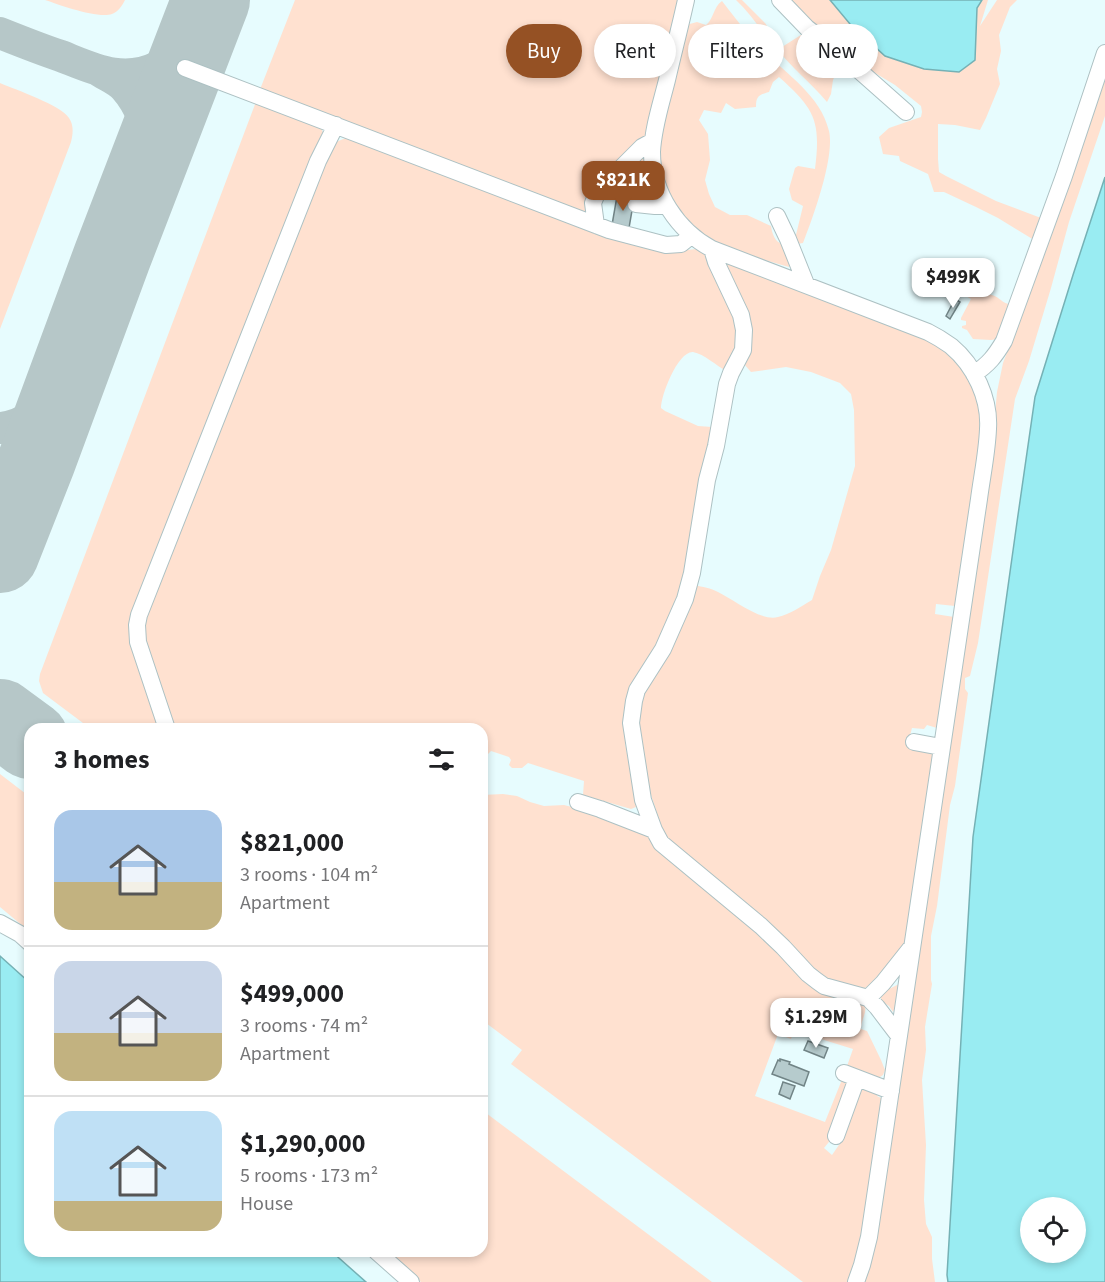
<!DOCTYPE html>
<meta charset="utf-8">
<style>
body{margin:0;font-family:"Source Sans 3",sans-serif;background:#f6f6f6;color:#202124;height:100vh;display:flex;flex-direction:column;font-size:22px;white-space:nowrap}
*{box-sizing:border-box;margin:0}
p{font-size:20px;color:#757577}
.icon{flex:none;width:33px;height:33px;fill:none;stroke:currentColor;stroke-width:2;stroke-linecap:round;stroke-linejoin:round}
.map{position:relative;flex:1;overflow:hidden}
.side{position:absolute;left:24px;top:723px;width:464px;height:534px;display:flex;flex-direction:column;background:#fff;border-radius:18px;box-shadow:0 3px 9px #0003}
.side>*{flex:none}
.hud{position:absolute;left:506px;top:24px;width:508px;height:54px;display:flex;gap:12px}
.fabs{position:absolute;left:1020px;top:1197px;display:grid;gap:12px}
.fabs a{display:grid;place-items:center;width:66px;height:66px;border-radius:50%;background:#fff;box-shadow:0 3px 9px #0003;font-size:30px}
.price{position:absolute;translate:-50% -51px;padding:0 14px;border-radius:12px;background:#fff;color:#222;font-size:20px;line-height:39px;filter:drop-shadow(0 2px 3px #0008)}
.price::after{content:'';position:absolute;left:50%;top:36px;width:18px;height:14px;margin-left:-9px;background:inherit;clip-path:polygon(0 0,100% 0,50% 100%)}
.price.current{background:#955124;color:#fff}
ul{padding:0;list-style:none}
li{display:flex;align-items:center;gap:18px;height:150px;padding:0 30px}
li+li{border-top:2px solid #e0e0e0}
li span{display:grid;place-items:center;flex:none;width:168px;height:120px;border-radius:18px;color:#555}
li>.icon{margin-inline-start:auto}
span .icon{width:72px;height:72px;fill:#fffc;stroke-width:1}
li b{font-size:26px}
h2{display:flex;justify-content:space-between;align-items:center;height:72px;padding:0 30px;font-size:26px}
.tag{padding:0 21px;border-radius:27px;background:#fff;box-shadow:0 3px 9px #0003;font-size:21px;line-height:54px}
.tag.current{background:#955124;color:#fff}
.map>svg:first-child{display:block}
.green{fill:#ffe1d0}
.water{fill:#99ecf2;stroke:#75b1b5;stroke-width:1.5;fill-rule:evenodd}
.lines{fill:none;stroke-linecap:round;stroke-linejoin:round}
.taxiway{stroke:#b6c7c8;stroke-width:32}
.runway{stroke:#b6c7c8;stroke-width:78}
.building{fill:#b6cbcd;stroke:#718486;stroke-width:1.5}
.minor-casing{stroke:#adc1c3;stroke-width:18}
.minor{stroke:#fff;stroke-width:16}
</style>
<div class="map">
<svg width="1105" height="1282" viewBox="0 0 1105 1282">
<rect width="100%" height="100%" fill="#e7fcfe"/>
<path class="green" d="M45 0H125C122 6 118 12 112 14 98 19 60 5 45 0Z
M295 0H679L647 134 624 160 589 218 259 92Z
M736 0H742L765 23 782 47 804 33 833 58 837 63 838 69 833 80 831 94 827 102C811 83 791 67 775 47 762 32 751 14 736 0Z
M791 0H988L980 26 997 0H1017L1010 7 999 35 1001 51 997 69 1000 84 986 118 980 130 955 125 938 124V159L939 172 946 176 996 201 1041 218 1034 240 998 218 976 207 944 192H934L928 174 900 161 899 156 883 154 879 137 889 128 921 117 922 112 921 106 895 85 870 70 812 25Z
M722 1C733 15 744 30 757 44 782 72 820 93 829 131 835 157 813 217 803 243L796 244 795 239 803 206 792 200 789 189 795 168 798 166 815 169C821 121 815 109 779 77L773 82 769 92C759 95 756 96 756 107L735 109 726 103 721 113 704 110 699 120 708 134 710 160 705 180 709 194 715 207 730 215H747L771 226C772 233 775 243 783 244L790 263 789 267 747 255 713 242 691 228 668 195 658 154 661 131 686 25 697 22 706 25C714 19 713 7 722 1Z
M1105 68V116L1069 222 1051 288 1029 361 1015 399 978 643 970 676 965 678V689L968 693 955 786 950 805 937 906 931 936V980L932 984 925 1027 926 1050 922 1080 926 1145 924 1200 926 1224 932 1237V1259L935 1282H863L995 414 997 392 1003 363 1038 270Z
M0 83C16 90 61 105 69 118 74 125 73 134 71 142L0 329Z
M257 99 321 127 324 136 135 614 163 729H91L43 693 39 681 40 674Z
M353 135 676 251 697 249 706 253 729 302 739 338 726 371C717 366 704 354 693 352 678 351 661 395 661 408L665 411 698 426 712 427 688 570 674 615 628 692 625 709V743L636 802V807L631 809 583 795 584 781 528 763 522 768H512L509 765 511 760 509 757 491 751 488 754 484 755 483 752 482 751V729H170L143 650V612L324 155 336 142Z
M643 151 657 200 635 198 634 196 610 189Z
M720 260 932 341C949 354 965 368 973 389 986 419 977 452 973 483 968 524 962 565 955 606L936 604 935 614 954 617 937 728 927 725 924 729 912 728 907 747 933 752 905 943 883 970 868 986 862 990 818 976 667 843 647 783 638 725 644 687 695 585C702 587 711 588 718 592 733 599 761 622 778 617 790 614 802 606 812 600L820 576 831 550 855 466 854 410 851 394 840 383 811 372 786 367 751 372 744 364Z
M955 287 960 288 976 297C980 296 987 293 992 295 1000 297 1002 304 1011 304L997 339 991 340 973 339 967 330 962 328V326L966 325V321L961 320V318L971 299 953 289Z
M0 774 30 797V932L0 907Z
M503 794 517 796 530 802 544 806 564 805 584 810 646 834 763 936 865 1005C867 1013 861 1020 861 1029L867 1031 881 1060 885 1070 883 1075 880 1077 871 1079 846 1069 853 1049 808 1035 811 1026 803 1021H797L791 1039 778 1034 755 1096 825 1122 843 1077 852 1081 833 1137 824 1148 832 1155 841 1142 859 1085 878 1093 877 1096 881 1098 882 1104 861 1244 849 1282H803L511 1064 522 1050 482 1020V795Z
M899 984 897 1003 893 1012 889 1006 881 1001V994L885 991Z
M482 1113H486L712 1282H421L387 1251H482Z"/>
<path class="water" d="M830 0H982L977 8 975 60 959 72 924 69 885 56 850 24Z
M1105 177V1282H948L947 1275 973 837 1017 522 1035 397 1073 275ZM1030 1208H1076V1252H1030Z
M0 956 30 983V1251H331L366 1282H0Z"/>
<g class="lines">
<path class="taxiway" d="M0 33C20 41 40 49 61 56 94 69 123 84 158 67 164 64 172 60 177 55 191 42 200 21 209 4
M98 70C107 76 118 80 125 88 139 104 151 130 147 152 145 166 139 179 134 192 127 210 120 229 113 248L112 257
M0 428C27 426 46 407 60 386L99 283 108 269
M0 546 25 480 37 460
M0 714 30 738"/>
<path class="runway" d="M0 554 37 460 112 257 211 0
M0 718 30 740"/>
</g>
<path class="building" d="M617 196 634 199 629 228 612 225Z
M955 299 960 302 950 319 946 316Z
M808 1041 828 1048 824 1058 804 1050Z
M780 1059 790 1062 789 1064 809 1072 804 1086 772 1074 778 1060 780 1061Z
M783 1082 795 1086 790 1099 779 1094Z"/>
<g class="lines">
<g class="minor-casing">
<path id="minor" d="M686 0C680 27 673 54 667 80 661 104 653 128 652 152 652 193 678 231 712 249L928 332C936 336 944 341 951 346 975 366 990 399 988 429 987 453 982 476 979 499L869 1237 862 1265 856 1282
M780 0 807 28 836 50 906 112
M185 68 609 230 666 245 681 244 691 236
M636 204 655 206H667
M777 216 788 239 806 284
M596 225 593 203 598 191 642 147 653 141
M712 249 716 262 741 315 744 330 743 350 731 373 727 384 716 446 707 480 692 573 685 599 663 649 637 690 634 701 631 723 643 800 654 830 661 843 761 926 783 947 808 974 817 981 824 986 868 998 877 1007 899 1036
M974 374C989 364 995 356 1004 341L1064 176 1105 53
M167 729 138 642 137 625 139 615 318 161 336 125
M914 742 941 747
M578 802 600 809 654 830
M0 923 20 934 30 943
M868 998 883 983 910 949
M844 1073 891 1091
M836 1136 857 1078
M376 1251 411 1282"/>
</g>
<use href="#minor" class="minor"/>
</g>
</svg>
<div class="fabs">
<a><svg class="icon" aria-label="locate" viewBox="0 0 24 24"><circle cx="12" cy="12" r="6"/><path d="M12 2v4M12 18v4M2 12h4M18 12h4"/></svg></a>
</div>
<b class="price current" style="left:623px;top:212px">$821K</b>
<b class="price" style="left:953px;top:309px">$499K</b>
<b class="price" style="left:816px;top:1049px">$1.29M</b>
<div class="hud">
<a class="tag current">Buy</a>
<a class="tag">Rent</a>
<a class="tag">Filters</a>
<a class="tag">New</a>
</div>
<section class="side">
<h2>3 homes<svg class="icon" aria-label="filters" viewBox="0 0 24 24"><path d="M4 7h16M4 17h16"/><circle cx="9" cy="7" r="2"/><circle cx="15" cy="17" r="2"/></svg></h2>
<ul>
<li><span style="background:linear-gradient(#a9c7e8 60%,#c2b280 0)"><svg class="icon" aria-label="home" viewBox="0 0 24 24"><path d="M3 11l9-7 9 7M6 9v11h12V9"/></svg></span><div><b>$821,000</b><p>3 rooms · 104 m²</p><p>Apartment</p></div></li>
<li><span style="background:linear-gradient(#c9d6e8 60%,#c2b280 0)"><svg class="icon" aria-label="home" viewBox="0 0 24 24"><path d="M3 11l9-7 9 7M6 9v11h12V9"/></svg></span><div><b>$499,000</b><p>3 rooms · 74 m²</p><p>Apartment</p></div></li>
<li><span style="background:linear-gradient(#bfe0f5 75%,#c2b280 0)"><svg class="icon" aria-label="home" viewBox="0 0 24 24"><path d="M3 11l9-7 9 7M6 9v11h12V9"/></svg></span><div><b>$1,290,000</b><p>5 rooms · 173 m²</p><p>House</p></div></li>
</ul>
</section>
</div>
